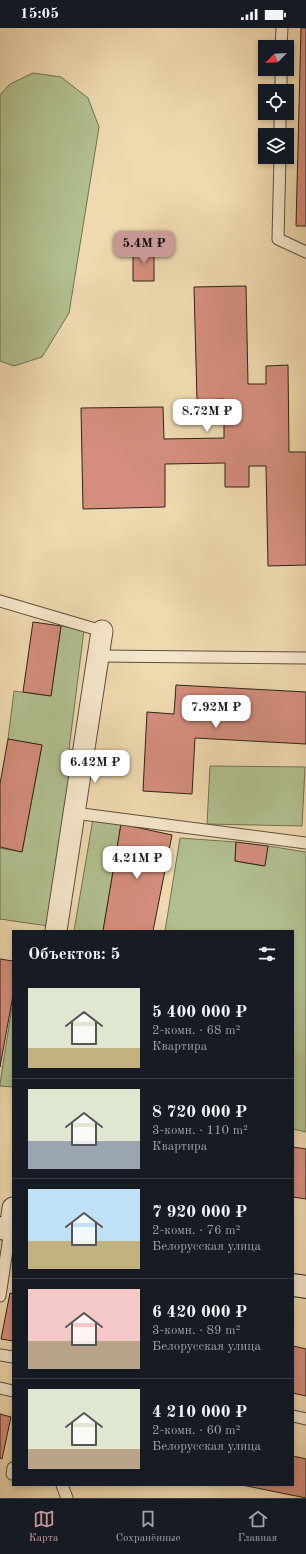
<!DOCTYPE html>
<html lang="ru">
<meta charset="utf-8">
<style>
body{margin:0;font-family:"Old Standard TT",serif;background:#242831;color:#f1f3f6;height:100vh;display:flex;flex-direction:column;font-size:15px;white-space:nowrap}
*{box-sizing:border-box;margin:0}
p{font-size:13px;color:#9ea1a6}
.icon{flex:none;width:22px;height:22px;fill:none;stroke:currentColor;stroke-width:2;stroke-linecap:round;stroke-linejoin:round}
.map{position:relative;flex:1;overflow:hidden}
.sheet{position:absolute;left:12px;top:902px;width:282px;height:556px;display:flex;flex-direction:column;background:#171b24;border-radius:0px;box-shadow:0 2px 6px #0003}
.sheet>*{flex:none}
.needle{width:26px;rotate:246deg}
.fabs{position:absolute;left:258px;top:12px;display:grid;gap:8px}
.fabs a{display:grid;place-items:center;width:36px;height:36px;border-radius:0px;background:#171b24;box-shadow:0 2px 6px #0003;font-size:20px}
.price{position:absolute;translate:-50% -34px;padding:0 9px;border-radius:8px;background:#fff;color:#222;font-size:13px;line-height:26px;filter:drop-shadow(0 1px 2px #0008)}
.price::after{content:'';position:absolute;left:50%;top:24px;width:12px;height:9px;margin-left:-6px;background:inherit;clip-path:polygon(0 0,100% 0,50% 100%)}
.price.current{background:#c59692;color:#111}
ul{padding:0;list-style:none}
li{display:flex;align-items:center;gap:12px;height:100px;padding:0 16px}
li+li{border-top:1px solid #363941}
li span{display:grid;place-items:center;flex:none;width:112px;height:80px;border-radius:0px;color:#555}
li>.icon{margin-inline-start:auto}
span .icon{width:48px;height:48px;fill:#fffc;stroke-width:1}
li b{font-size:17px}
h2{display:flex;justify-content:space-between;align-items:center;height:48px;padding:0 16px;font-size:17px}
.status{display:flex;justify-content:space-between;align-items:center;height:28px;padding:0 20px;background:#171b24;direction:ltr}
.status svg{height:11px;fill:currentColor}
.dock{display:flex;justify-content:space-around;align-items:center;height:56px;border-top:1px solid #363941;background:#171b24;font-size:11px;color:#9ea1a6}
.dock a{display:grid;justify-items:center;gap:2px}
.dock .current{color:#c59692}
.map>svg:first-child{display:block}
.green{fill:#b2c090;stroke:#6f7255}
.building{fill:#d58e7e;stroke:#2c231a}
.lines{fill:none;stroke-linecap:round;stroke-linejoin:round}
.lane-casing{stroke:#5d503f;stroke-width:13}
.street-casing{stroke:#5d503f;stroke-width:23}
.secondary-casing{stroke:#2c231a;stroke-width:24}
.lane{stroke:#f5e6cb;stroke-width:11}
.street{stroke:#f5e6cb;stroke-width:21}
.secondary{stroke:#f5e6cb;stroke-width:22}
</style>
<div class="status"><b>15:05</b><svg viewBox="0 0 49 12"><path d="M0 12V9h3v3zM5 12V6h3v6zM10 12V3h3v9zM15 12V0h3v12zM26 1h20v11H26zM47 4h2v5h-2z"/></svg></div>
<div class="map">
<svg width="306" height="1470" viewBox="0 0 306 1470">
<rect width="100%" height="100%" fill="#efd9af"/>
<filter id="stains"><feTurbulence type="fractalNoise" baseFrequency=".005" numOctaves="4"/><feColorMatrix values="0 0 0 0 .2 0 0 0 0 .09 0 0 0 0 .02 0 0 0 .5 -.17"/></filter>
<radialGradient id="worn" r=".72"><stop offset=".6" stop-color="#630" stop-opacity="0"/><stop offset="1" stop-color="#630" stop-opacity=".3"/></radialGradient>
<path class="green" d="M33 45 61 49 88 70 99 99 69 285 42 329 14 338 0 333V67L10 56Z
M61 598 84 602 69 721 76 723 48 898 0 891V820L22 824 42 717 8 711 14 663 51 668Z
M210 738 305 739 302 798 207 796Z
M93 791 121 796 103 903H74Z
M180 810 236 814 235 833 264 838 268 818 306 824V1104L293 1101V903H165Z
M13 972V1059L0 1058V1056Z"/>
<path class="building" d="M301 0H306V198H296Z
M133 221H154V253H133Z
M246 258 248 356H266V338L288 337 289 424H306V537L268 538 266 438H249V459H225V435L165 436V479L83 481 81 380 163 379 164 411 224 410V371L197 372 194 259Z
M33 594 61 598 51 668 23 664Z
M176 657 306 664V716L195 710 192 766 143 763 147 684 174 686Z
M8 711 42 717 22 824 0 819V756Z
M121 796 172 807 153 903H103Z
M236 814 268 818 265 838 235 833Z
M0 931 13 933V967L0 1039Z
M293 1119 306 1121V1171L293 1169Z
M10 1265 13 1266V1313L1 1311Z
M293 1318 306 1321V1368L293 1365Z
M0 1386 11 1389 2 1431 0 1430Z
M293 1428 306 1431V1470L242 1457H293Z"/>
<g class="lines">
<g class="lane-casing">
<path id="lane" d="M281 19 282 0
M281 63V41
M280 107V85
M280 129 278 211 306 224
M0 573 102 603
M98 628 306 630
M74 785 306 815
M0 1268 10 1202
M0 1327 13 1329
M0 1360 13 1363
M293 1388 306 1391
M12 1446 13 1440
M62 1457 67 1470"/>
</g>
<g class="street-casing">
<path id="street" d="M56 903 102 603
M10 1202 13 1180"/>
</g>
<g class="secondary-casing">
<path id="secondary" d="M0 1200 13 1202
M293 1257 306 1259"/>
</g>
<use href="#lane" class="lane"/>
<use href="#street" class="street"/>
<use href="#secondary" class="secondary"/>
</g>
<rect width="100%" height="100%" filter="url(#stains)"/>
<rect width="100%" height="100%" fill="url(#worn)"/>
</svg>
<div class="fabs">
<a><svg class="needle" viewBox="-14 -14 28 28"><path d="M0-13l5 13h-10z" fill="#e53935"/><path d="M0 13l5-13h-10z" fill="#9ea1a6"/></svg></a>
<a><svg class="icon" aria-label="locate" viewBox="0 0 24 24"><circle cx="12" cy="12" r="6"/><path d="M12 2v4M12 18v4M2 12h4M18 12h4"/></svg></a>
<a><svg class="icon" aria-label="layers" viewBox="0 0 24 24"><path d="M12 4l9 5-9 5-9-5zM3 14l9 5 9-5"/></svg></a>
</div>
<b class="price current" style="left:144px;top:237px">5.4M ₽</b>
<b class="price" style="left:207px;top:405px">8.72M ₽</b>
<b class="price" style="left:216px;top:701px">7.92M ₽</b>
<b class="price" style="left:95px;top:756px">6.42M ₽</b>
<b class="price" style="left:137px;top:852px">4.21M ₽</b>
<section class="sheet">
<h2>Объектов: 5<svg class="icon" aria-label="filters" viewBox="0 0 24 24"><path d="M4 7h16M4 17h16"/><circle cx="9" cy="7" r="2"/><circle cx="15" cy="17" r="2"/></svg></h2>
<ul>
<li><span style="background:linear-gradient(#dfe7d0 75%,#c2b280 0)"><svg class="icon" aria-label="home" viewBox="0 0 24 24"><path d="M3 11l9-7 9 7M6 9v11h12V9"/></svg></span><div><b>5 400 000 ₽</b><p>2-комн. · 68 m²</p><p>Квартира</p></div></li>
<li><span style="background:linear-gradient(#dfe7d0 65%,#9aa5b1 0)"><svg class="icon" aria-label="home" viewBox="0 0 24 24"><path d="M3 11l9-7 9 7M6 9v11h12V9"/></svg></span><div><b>8 720 000 ₽</b><p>3-комн. · 110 m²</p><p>Квартира</p></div></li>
<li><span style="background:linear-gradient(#bfe0f5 65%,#c2b280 0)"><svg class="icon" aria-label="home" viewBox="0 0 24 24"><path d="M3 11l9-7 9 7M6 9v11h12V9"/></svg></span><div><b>7 920 000 ₽</b><p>2-комн. · 76 m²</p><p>Белорусская улица</p></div></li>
<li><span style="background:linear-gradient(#f6c9c9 65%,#b9a48a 0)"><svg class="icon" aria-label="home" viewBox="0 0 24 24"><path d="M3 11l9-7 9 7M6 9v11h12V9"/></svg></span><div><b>6 420 000 ₽</b><p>3-комн. · 89 m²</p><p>Белорусская улица</p></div></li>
<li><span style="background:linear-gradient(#dfe7d0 75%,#b9a48a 0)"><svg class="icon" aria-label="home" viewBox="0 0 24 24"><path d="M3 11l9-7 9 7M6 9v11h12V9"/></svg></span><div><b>4 210 000 ₽</b><p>2-комн. · 60 m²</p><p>Белорусская улица</p></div></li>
</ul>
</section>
</div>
<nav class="dock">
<a class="current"><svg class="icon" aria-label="map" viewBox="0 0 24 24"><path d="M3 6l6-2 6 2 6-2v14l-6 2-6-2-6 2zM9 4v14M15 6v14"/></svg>Карта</a>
<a><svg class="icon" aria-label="saved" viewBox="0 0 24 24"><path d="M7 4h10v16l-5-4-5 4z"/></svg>Сохранённые</a>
<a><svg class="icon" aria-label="home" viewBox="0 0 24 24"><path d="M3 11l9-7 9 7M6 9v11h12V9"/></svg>Главная</a>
</nav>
